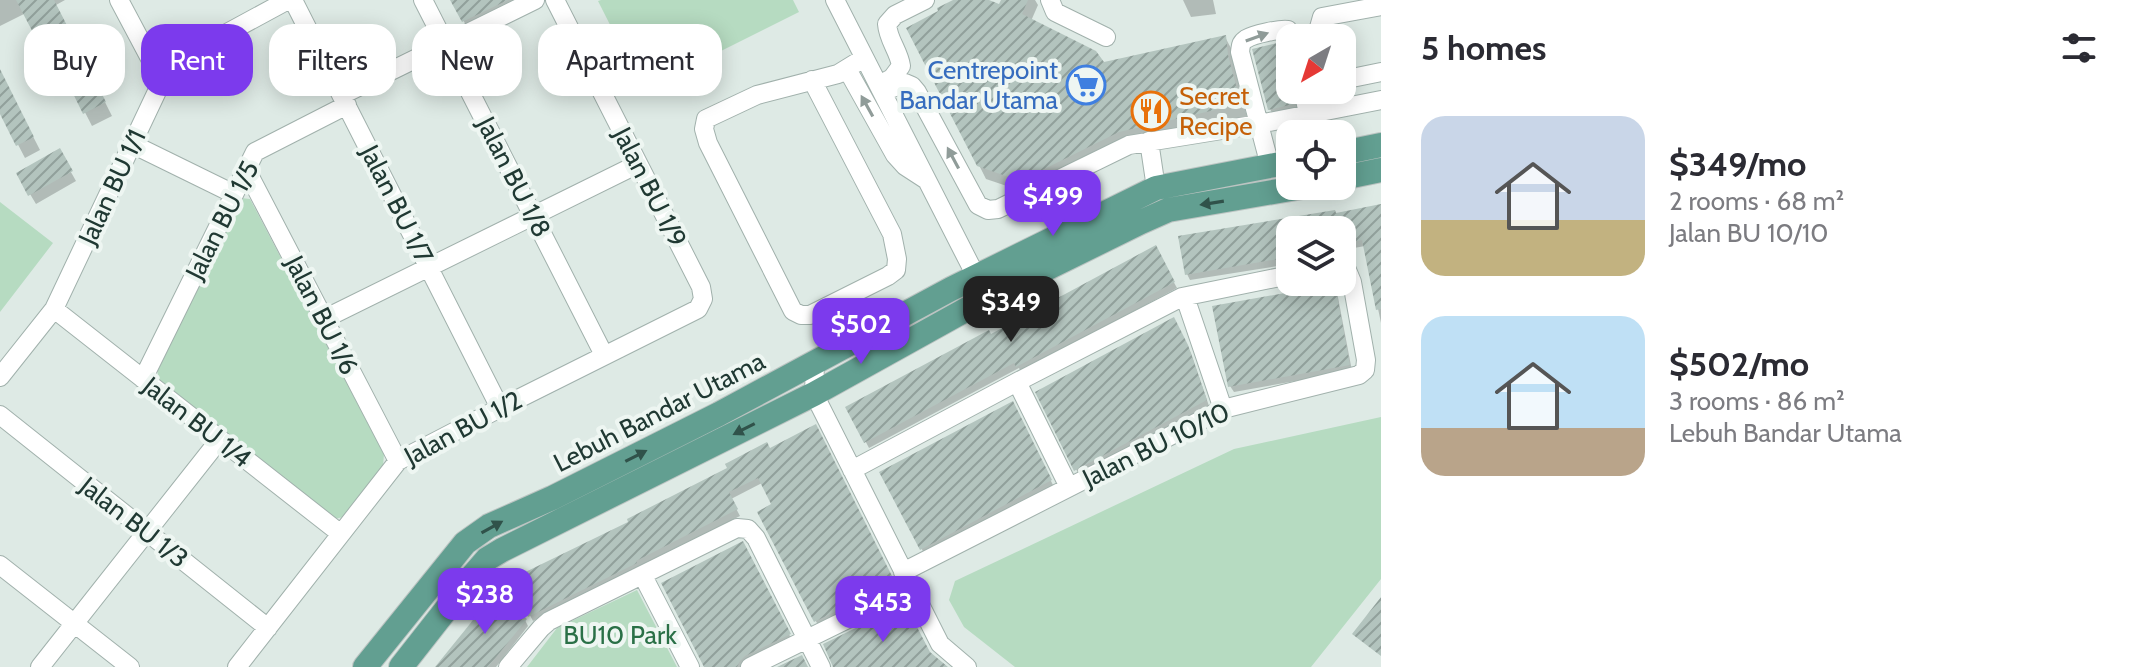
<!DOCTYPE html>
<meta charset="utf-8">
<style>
body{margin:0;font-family:Cabin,sans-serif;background:#f7f7f7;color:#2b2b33;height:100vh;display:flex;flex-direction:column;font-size:30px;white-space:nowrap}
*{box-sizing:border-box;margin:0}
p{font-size:26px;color:#7c7c81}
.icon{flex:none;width:44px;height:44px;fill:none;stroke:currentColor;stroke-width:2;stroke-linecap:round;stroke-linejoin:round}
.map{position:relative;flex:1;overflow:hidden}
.panel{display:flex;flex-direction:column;background:#fff;width:760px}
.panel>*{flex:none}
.banner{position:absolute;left:24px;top:24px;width:760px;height:72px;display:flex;gap:16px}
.needle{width:52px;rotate:219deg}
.controls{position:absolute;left:1276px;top:24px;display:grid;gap:16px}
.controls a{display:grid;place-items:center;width:80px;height:80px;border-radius:16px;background:#fff;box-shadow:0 4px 20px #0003;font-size:40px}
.price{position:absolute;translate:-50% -68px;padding:0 18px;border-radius:16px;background:#7c3aed;color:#fff;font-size:26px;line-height:52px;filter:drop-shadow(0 2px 4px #0008)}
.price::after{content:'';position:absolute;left:50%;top:48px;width:24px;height:18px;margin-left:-12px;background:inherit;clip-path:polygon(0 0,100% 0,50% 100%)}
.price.selected{background:#222;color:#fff}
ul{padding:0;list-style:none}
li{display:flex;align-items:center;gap:24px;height:200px;padding:0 40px}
li span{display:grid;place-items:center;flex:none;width:224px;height:160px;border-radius:24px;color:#555}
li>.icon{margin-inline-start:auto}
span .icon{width:96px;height:96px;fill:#fffc;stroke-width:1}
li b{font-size:34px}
h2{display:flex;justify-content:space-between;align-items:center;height:96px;padding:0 40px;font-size:34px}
.pill{padding:0 28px;border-radius:24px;background:#fff;box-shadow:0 4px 20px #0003;font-size:28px;line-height:72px}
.pill.selected{background:#7c3aed;color:#fff}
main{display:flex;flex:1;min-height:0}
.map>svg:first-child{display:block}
.park{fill:#b6dbc1}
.shadow{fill:#0003}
.building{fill:url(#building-hatch)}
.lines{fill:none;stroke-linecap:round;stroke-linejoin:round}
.minor-casing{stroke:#a1b1ac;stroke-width:20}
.major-casing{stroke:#bcc4c2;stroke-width:26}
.minor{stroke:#fff;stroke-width:18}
.major{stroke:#629f91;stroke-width:24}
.oneway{fill:#909c99}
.oneway2{fill:#30524a}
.labels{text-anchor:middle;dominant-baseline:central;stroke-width:8;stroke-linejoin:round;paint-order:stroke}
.shop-label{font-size:26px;fill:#366cbe;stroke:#eef6f2;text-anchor:end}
.food-label{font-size:26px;fill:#c56008;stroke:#eef6f2;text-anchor:start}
.street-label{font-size:26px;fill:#203933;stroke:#eef6f2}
.park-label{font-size:26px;fill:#2a7047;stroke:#eef6f2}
</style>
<main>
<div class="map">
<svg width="1381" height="667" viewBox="0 0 1381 667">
<defs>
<pattern id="building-hatch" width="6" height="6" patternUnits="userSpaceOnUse" patternTransform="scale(2)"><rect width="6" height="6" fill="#b3c4be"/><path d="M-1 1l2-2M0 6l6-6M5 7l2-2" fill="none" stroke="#91a09b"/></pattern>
</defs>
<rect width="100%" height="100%" fill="#deeae5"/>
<path class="park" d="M601 0H793L799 12 643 90 598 1Z
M241 198 250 199 384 454 383 466 347 516 331 520 157 381 158 370Z
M0 202 53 243 0 312Z
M1381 417V579L1311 667H1015L964 627 949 600 955 581 1234 449Z
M637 590 677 667H527L557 628Z"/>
<path class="shadow" d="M0 0H65L56 5 112 116 92 126 70 83 68 85 52 56 49 58 26 13 0 26Z
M452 0H523L467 27Z
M957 0H984L1000 7 1003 0H1035L1038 5 1031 21 1104 64 1225 37 1232 50 1235 70 1247 117 1127 144 1028 193 986 179 979 165Z
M1183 0H1213L1216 14 1191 17Z
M1286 50 1290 57V90H1299L1300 117 1277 122 1270 109Z
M0 72 40 150 25 158 0 110Z
M59 151 76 181 36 204 18 174Z
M1381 206V323L1365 246 1343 250 1344 254 1342 255V230H1290V264L1190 280 1187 274 1180 238 1336 215Z
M1155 248 1177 288 1021 372 1019 368 869 448 848 408 990 336Z
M1334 286 1337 292 1352 371 1234 392 1230 386Z
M1173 320 1191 353 1209 406 1079 475 1038 392Z
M1012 403 1054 487 925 555 881 473Z
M815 427 897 589 819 627 759 512 774 505 762 483 731 499 740 516 638 567V570L533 621 512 581 630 522Z
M742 544 792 640 744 667H705Z
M525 620 528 626 496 667H437Z"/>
<path class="building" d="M16 0H54L106 102 83 114 62 71 59 73 44 44 40 46Z
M450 0H508L462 22Z
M953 0H989L999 4 1001 0H1028L1022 14 1096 51 1104 62 1226 35 1228 55 1241 104 1119 132 1020 181 977 166 906 28 938 11 937 8Z
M1281 42 1287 48 1290 62V90L1294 104 1268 110 1252 49Z
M0 69 34 137 16 146 0 114Z
M60 148 73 171 28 196 16 173Z
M1381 204V309L1376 310 1362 240 1342 244V230H1290V257L1185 275 1178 236 1335 210 1336 213Z
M1156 245 1175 282 1016 367 1014 363 864 443 845 407 989 330 991 334Z
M1335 284 1350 365 1228 387 1212 306Z
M1174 317 1188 345 1207 400 1074 471 1035 392Z
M1013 401 1052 480 920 550 879 472Z
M816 424 895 582 814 622 757 512 771 504 758 478 729 492 738 509 636 561 637 563 528 617 509 580 628 522 627 519 727 468 725 464 767 442 770 448Z
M743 541 791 634 745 656 740 661 737 667H704L661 583Z
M495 593 527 619 488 667H435Z
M1381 597V656L1352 634Z
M905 604 930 652 948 667H833L823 644Z
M802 655 808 667H777Z"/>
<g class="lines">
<g class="minor-casing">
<path id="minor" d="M119 0 162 81
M293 0 500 408
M423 0 604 355
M835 0 981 286
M1050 0 1055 12 1106 37
M1316 38 1322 17 1381 6
M847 69 895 155 905 166 925 179
M812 80 892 234 897 259 896 270 888 276 810 315H801L793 311 708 143 704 129 706 119 757 95 838 74 864 58
M1342 80 1381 72
M879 85 892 78 901 66C899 51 888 40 887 24L895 15 925 0
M1303 90 1308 114
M882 92 905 83 912 86 917 92 978 205 988 210 998 209 1129 145 1259 124 1381 100
M342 95 535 0
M1149 141 1156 188
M132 144 234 194
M1270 166 1240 52C1241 46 1240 43 1246 39 1254 34 1279 29 1288 30L1293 38
M246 169 398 461
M1185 297 1223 409
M54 309 341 534
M324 319 638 164
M815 363 814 394 940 644 967 667
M0 377 54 309 170 64 288 0
M143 379 255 152 347 105
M1017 382 1069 487
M0 415 268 628
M852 470 1017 382 1182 297 1290 275
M0 565 130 667
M903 572 1223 409 1359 375 1365 370 1366 360 1352 282 1347 270 1342 268
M643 576 690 667
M40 667 220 439
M237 667 398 461 500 408 698 309 703 299 701 287 555 0
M508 667 541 628 549 621 737 528 748 529 756 538 821 667
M750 667 911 588"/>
</g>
<g class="major-casing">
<path id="major" d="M1342 153 1381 145
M1342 178 1381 170
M365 667 465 543 489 526 552 498 719 414 951 289 1156 188 1290 162
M401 667 474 574 487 559 502 550 814 394 987 298 1141 222 1168 210 1308 186"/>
</g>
<use href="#minor" class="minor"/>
<use href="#major" class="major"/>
</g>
<defs><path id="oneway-solid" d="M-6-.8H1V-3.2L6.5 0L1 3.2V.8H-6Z" transform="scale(2)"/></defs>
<g class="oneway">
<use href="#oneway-solid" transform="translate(1257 37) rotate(-20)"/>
<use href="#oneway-solid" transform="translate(867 106) rotate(-119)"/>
<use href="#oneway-solid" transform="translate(953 158) rotate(-118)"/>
</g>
<g class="oneway2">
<use href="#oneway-solid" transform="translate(1212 203) rotate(171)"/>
<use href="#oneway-solid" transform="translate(744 429) rotate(153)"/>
<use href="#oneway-solid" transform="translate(636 456) rotate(-27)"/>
<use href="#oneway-solid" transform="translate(492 527) rotate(-29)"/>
</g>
<defs>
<g id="supermarket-ring" transform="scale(2)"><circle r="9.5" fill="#eef6f2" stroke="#3f7fe0" stroke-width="1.5"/><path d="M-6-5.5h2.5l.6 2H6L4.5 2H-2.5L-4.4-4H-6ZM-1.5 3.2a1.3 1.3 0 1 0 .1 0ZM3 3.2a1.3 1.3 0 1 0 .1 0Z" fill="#3f7fe0"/></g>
<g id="restaurant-ring" transform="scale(2)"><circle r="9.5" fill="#eef6f2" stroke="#e8710a" stroke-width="1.5"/><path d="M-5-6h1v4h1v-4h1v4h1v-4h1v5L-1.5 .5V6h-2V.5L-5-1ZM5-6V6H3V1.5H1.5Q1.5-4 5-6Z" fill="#e8710a"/></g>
</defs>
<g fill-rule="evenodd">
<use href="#supermarket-ring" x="1086" y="85"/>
<use href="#restaurant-ring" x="1151" y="111"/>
</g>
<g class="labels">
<g class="shop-label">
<text x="1058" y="70">Centrepoint<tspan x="1058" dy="30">Bandar Utama</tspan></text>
</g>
<g class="food-label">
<text x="1179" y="96">Secret<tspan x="1179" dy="30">Recipe</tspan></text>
</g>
<g class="street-label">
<text transform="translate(514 177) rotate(63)">Jalan BU 1/8</text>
<text transform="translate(112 187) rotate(-65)">Jalan BU 1/1</text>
<text transform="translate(650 187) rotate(63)">Jalan BU 1/9</text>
<text transform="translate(397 204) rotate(63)">Jalan BU 1/7</text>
<text transform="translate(222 220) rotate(-63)">Jalan BU 1/5</text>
<text transform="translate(322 315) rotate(63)">Jalan BU 1/6</text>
<text transform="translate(659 412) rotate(-27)">Lebuh Bandar Utama</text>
<text transform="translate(197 422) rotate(38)">Jalan BU 1/4</text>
<text transform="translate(463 428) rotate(-28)">Jalan BU 1/2</text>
<text transform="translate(1156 445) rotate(-26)">Jalan BU 10/10</text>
<text transform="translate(134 522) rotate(38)">Jalan BU 1/3</text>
</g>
<g class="park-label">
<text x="620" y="635">BU10 Park</text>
</g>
</g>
</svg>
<div class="controls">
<a><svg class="needle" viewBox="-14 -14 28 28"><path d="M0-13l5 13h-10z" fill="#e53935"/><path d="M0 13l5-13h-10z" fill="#7c7c81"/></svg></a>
<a><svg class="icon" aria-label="locate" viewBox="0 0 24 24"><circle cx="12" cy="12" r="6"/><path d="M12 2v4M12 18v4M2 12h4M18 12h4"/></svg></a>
<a><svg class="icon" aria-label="layers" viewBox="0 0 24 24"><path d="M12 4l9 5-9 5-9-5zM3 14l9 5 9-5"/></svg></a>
</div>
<b class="price" style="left:1053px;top:238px">$499</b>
<b class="price selected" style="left:1011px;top:344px">$349</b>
<b class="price" style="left:861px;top:366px">$502</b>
<b class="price" style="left:485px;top:636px">$238</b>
<b class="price" style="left:883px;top:644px">$453</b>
<div class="banner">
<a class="pill">Buy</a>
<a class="pill selected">Rent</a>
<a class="pill">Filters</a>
<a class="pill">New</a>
<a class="pill">Apartment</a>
</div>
</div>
<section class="panel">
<h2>5 homes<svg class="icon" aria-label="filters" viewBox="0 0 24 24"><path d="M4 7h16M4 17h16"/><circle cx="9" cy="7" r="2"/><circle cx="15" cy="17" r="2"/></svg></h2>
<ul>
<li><span style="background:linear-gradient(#c9d6e8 65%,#c2b280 0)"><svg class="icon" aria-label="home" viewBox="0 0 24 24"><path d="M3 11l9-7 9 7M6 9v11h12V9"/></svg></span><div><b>$349/mo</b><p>2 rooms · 68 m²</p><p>Jalan BU 10/10</p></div></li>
<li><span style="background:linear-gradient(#bfe0f5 70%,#b9a48a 0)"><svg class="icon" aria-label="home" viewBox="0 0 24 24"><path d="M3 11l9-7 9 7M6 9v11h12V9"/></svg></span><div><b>$502/mo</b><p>3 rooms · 86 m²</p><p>Lebuh Bandar Utama</p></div></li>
</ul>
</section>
</main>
